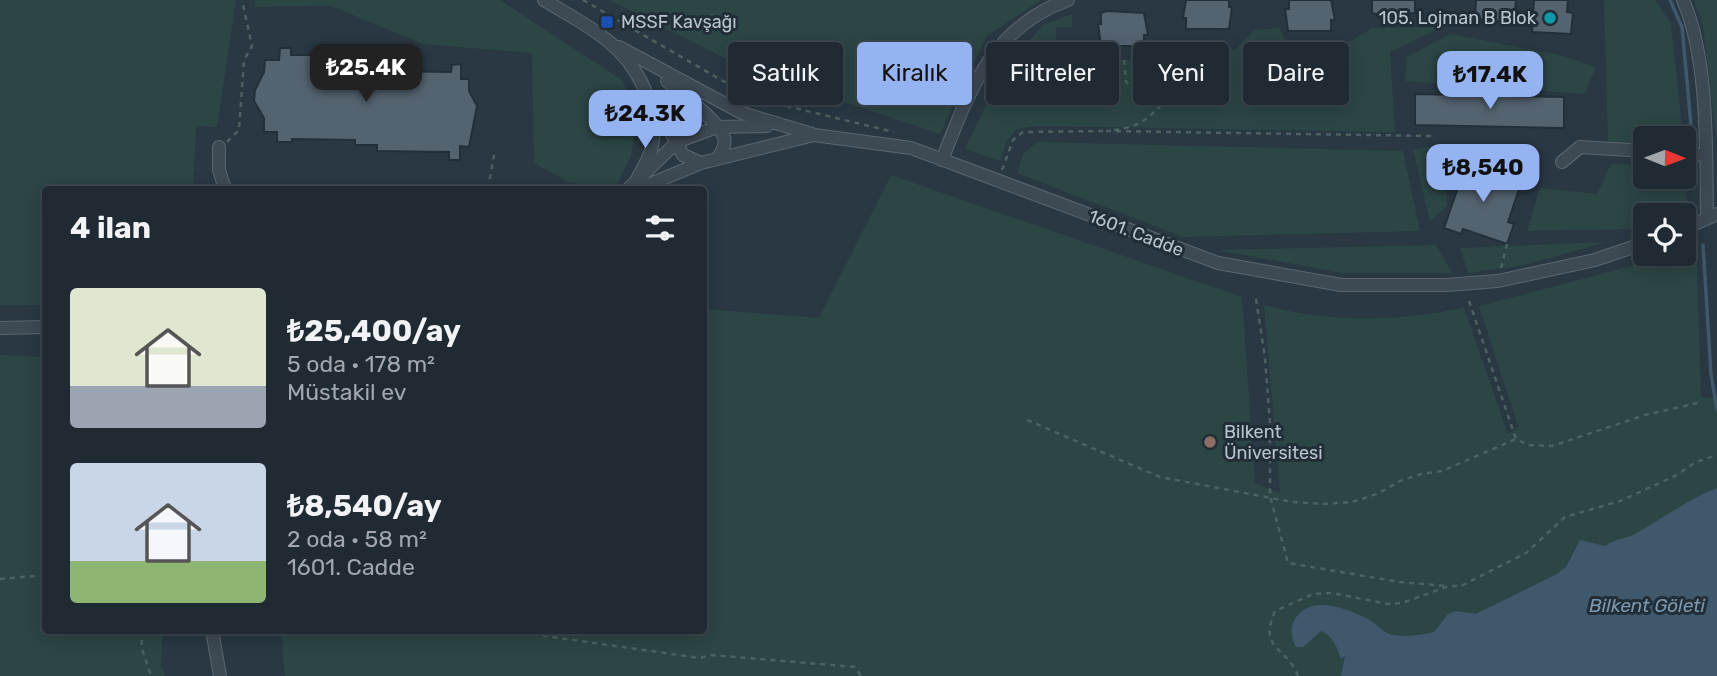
<!DOCTYPE html>
<html lang="tr">
<meta charset="utf-8">
<style>
body{margin:0;font-family:Rubik,sans-serif;background:#2c363e;color:#f1f3f6;height:100vh;display:flex;flex-direction:column;font-size:26px;white-space:nowrap}
*{box-sizing:border-box;margin:0}
p{font-size:23px;color:#a1a7ac}
.icon{flex:none;width:38px;height:38px;fill:none;stroke:currentColor;stroke-width:2;stroke-linecap:round;stroke-linejoin:round}
.map{position:relative;flex:1;overflow:hidden}
.details{position:absolute;left:42px;top:186px;width:665px;height:448px;display:flex;flex-direction:column;background:#1f2a32;border-radius:7px;box-shadow:0 4px 18px #0003,0 0 0 2px #3c464d}
.details>*{flex:none}
.guide{position:absolute;left:728px;top:42px;width:665px;height:63px;display:flex;gap:14px}
.needle{width:46px;rotate:91deg}
.tools{position:absolute;left:1633px;top:126px;display:grid;gap:14px}
.tools a{display:grid;place-items:center;width:63px;height:63px;border-radius:7px;background:#1f2a32;box-shadow:0 4px 18px #0003,0 0 0 2px #3c464d;font-size:35px}
.price{position:absolute;translate:-50% -60px;padding:0 16px;border-radius:14px;background:#95b2f1;color:#111;font-size:23px;line-height:46px;filter:drop-shadow(0 2px 4px #0008)}
.price::after{content:'';position:absolute;left:50%;top:42px;width:21px;height:16px;margin-left:-10px;background:inherit;clip-path:polygon(0 0,100% 0,50% 100%)}
.price.current{background:#222;color:#fff}
ul{padding:0;list-style:none}
li{display:flex;align-items:center;gap:21px;height:175px;padding:0 28px}
li span{display:grid;place-items:center;flex:none;width:196px;height:140px;border-radius:7px;color:#555}
li>.icon{margin-inline-start:auto}
span .icon{width:84px;height:84px;fill:#fffc;stroke-width:1}
li b{font-size:30px}
h2{display:flex;justify-content:space-between;align-items:center;height:84px;padding:0 28px;font-size:30px}
.chip{padding:0 24px;border-radius:7px;background:#1f2a32;box-shadow:0 4px 18px #0003,0 0 0 2px #3c464d;font-size:24px;line-height:63px}
.chip.current{background:#95b2f1;color:#111}
.map>svg:first-child{display:block}
.green{fill:#2c4645}
.water{fill:#3f586c}
.lines{fill:none;stroke-linecap:round;stroke-linejoin:round}
.stream{stroke:#3f586c;stroke-width:3.5}
.building{fill:#546370;stroke:#23303a;stroke-width:2}
.minor-casing{stroke:#5b6770;stroke-width:14}
.path{stroke:#4b6261;stroke-width:2.5;stroke-dasharray:5 5;stroke-linecap:butt}
.minor{stroke:#3d4953;stroke-width:12}
.culture-dot{fill:#0f9aa8;stroke:#212e38;stroke-width:2.5}
.transit-dot{fill:#1a4fb4;stroke:#212e38;stroke-width:2.5}
.education-dot{fill:#8d6e63;stroke:#212e38;stroke-width:2.5}
.labels{text-anchor:middle;dominant-baseline:central;stroke-width:6;stroke-linejoin:round;paint-order:stroke}
.poi-label{font-size:18px;fill:#bac4cc;stroke:#212e38;text-anchor:start}
.street-label{font-size:18px;fill:#bac4cc;stroke:#212e38}
.water-label{font-size:19px;font-style:italic;fill:#7c98ae;stroke:#212e38}
</style>
<div class="map">
<svg width="1717" height="676" viewBox="0 0 1717 676">
<rect width="100%" height="100%" fill="#293843"/>
<path class="green" d="M0 0H236L217 127 196 126 193 189H46L45 305H0Z
M256 0H500L622 80 638 115 631 156 615 189 568 182 534 163 532 53 423 44 331 6 254 7Z
M610 0H1041L987 36 940 134 746 69Z
M1604 0H1655L1671 23 1683 138H1645V144L1608 143Z
M1694 0H1717V146L1703 26Z
M1072 14V27H1056V55L1149 61 1179 71 1193 55 1236 49 1254 30 1279 28 1291 49 1336 50 1372 28 1442 27 1390 52 1395 132 1037 126 1017 129 1007 141 1000 161 965 149 1003 70 1043 25Z
M1450 34 1560 55 1596 67 1584 94 1405 81 1407 57Z
M1037 142 1403 151 1420 231 1183 237 1017 173 1024 153Z
M1433 146 1497 153 1495 161 1446 158 1447 206 1430 221 1413 150Z
M1611 164 1645 165V177H1684V169L1687 210 1676 215H1645V229L1527 231 1540 188 1597 194Z
M891 175 1242 297 1255 483 1280 493 1264 305C1335 324 1393 321 1464 308L1508 434 1518 426 1479 306 1632 266 1664 254H1684V246L1696 241 1701 397 1717 398V676H285L281 630H704V309L819 318Z
M1606 242 1525 265 1468 273 1460 248Z
M1436 245 1452 273H1343L1217 250Z
M0 355 45 357 46 630H163L161 664 165 676H0Z"/>
<path class="water" d="M1717 488V676H1341L1345 656 1341 659C1337 647 1333 636 1321 631L1303 647H1296C1291 637 1289 626 1297 616 1315 595 1347 609 1368 619 1376 623 1381 631 1390 634 1404 638 1421 635 1434 632L1448 614 1456 611 1476 614 1557 574 1566 567 1580 540 1605 546C1614 539 1625 539 1635 534 1662 519 1688 499 1717 488Z"/>
<g class="lines">
<path class="stream" d="M1670 0 1682 27 1692 136
M1703 245 1711 374 1717 410"/>
</g>
<path class="building" d="M1186 0H1229V7H1232L1229 29H1186V18H1183Z
M1289 0H1331L1335 20H1331V31H1288L1285 9H1289Z
M1372 0H1415V13L1378 15 1372 13Z
M1476 0H1516L1514 23 1475 19Z
M1534 0H1568L1567 12 1573 13 1571 34 1532 32Z
M1107 11 1144 13 1148 35H1144V46H1101L1098 24H1101V13Z
M280 48H291V55H355V49L366 48V61H386V71L451 72 452 65 461 64V79H469V91L477 106 469 147 460 146V160H449V152L377 151V145H355V140L292 139V142H277V132H264V118L254 101 255 90 264 72 265 60H279Z
M1415 94 1564 97V128L1415 125Z
M1462 163 1521 183 1508 222 1514 224 1507 244 1463 229 1461 234 1444 228 1461 179 1457 178Z"/>
<g class="lines">
<g class="minor-casing">
<path id="minor" d="M544 0C565 13 589 25 608 41 637 64 661 109 652 146 650 158 642 170 636 181
M1683 0C1709 59 1706 154 1707 218
M619 47 742 113 812 134
M667 81C681 94 718 120 724 137 726 145 722 151 718 158
M653 99 683 155 701 163
M219 147V170L225 189
M1684 154 1706 155
M942 160C969 91 992 27 1068 0
M1562 162 1580 147 1645 151
M628 189 677 142 717 127 767 126
M638 189 701 163 814 135 911 148 1218 263 1341 285H1447L1498 281 1595 260 1645 243
M1684 229 1717 214
M0 328 46 327
M212 630 220 676"/>
</g>
<path class="path" d="M583 0 723 81 778 104 894 132
M1124 60 1126 82 1161 104
M1114 130C1143 126 1146 119 1166 101 1172 95 1177 92 1178 84L1204 63 1208 41
M1106 131 1432 136
M227 142 239 130 244 60 252 46 242 0
M1002 170 1013 140 1023 132 1108 131
M488 189 494 155
M1501 268 1507 244
M1256 299 1265 358 1270 423V496L1288 563 1400 582 1447 586
M1469 301 1516 439 1529 445 1552 446 1645 415 1702 402
M1027 420 1160 477 1292 502 1324 504 1352 502 1377 494 1400 481 1421 474 1442 471 1516 439
M0 579 46 575
M141 630 142 649 151 676
M503 630 700 658 711 655 855 667 861 676
M1298 676C1286 645 1258 651 1275 611L1313 594 1332 593 1388 604 1402 603 1449 586H1461L1526 553 1565 517 1620 501 1675 476 1696 462 1717 455"/>
<use href="#minor" class="minor"/>
</g>
<circle class="culture-dot" cx="1550" cy="18" r="7"/>
<rect class="transit-dot" x="600" y="15" width="14" height="14" rx="3.5"/>
<circle class="education-dot" cx="1210" cy="442" r="7"/>
<g class="labels">
<g class="poi-label">
<text x="1536" y="18" text-anchor="end">105. Lojman B Blok</text>
<text x="621" y="22">MSSF Kavşağı</text>
<text x="1224" y="432">Bilkent<tspan x="1224" dy="21">Üniversitesi</tspan></text>
</g>
<g class="street-label">
<text transform="translate(1136 233) rotate(21)">1601. Cadde</text>
</g>
<g class="water-label">
<text x="1647" y="605">Bilkent Göleti</text>
</g>
</g>
</svg>
<div class="tools">
<a><svg class="needle" viewBox="-14 -14 28 28"><path d="M0-13l5 13h-10z" fill="#e53935"/><path d="M0 13l5-13h-10z" fill="#a1a7ac"/></svg></a>
<a><svg class="icon" aria-label="locate" viewBox="0 0 24 24"><circle cx="12" cy="12" r="6"/><path d="M12 2v4M12 18v4M2 12h4M18 12h4"/></svg></a>
</div>
<b class="price current" style="left:366px;top:104px">₺25.4K</b>
<b class="price" style="left:1490px;top:111px">₺17.4K</b>
<b class="price" style="left:645px;top:150px">₺24.3K</b>
<b class="price" style="left:1483px;top:204px">₺8,540</b>
<div class="guide">
<a class="chip">Satılık</a>
<a class="chip current">Kiralık</a>
<a class="chip">Filtreler</a>
<a class="chip">Yeni</a>
<a class="chip">Daire</a>
</div>
<section class="details">
<h2>4 ilan<svg class="icon" aria-label="filters" viewBox="0 0 24 24"><path d="M4 7h16M4 17h16"/><circle cx="9" cy="7" r="2"/><circle cx="15" cy="17" r="2"/></svg></h2>
<ul>
<li><span style="background:linear-gradient(#dfe7d0 70%,#9aa5b1 0)"><svg class="icon" aria-label="home" viewBox="0 0 24 24"><path d="M3 11l9-7 9 7M6 9v11h12V9"/></svg></span><div><b>₺25,400/ay</b><p>5 oda · 178 m²</p><p>Müstakil ev</p></div></li>
<li><span style="background:linear-gradient(#c9d6e8 70%,#8fb573 0)"><svg class="icon" aria-label="home" viewBox="0 0 24 24"><path d="M3 11l9-7 9 7M6 9v11h12V9"/></svg></span><div><b>₺8,540/ay</b><p>2 oda · 58 m²</p><p>1601. Cadde</p></div></li>
</ul>
</section>
</div>
